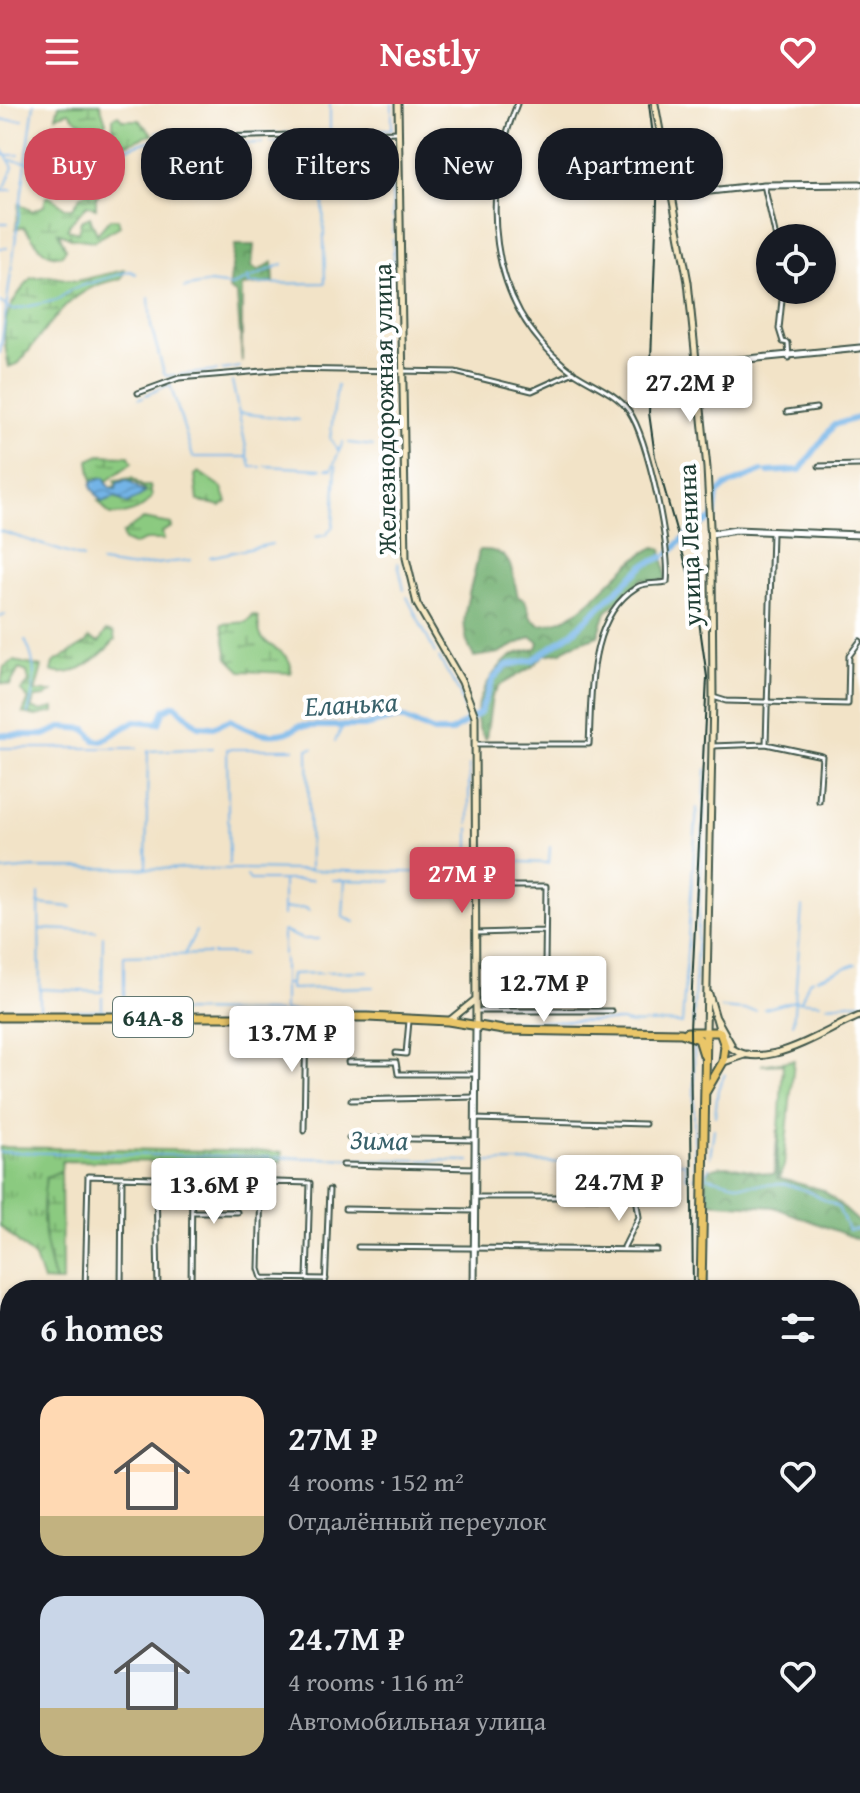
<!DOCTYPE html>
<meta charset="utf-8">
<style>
body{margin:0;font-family:"Gentium Book Plus",serif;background:#20242c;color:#f1f3f6;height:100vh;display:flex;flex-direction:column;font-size:30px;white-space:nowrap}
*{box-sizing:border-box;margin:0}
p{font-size:26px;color:#9ea1a6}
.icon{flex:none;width:44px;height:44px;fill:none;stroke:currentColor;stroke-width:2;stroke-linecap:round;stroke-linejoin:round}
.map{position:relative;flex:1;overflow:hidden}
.panel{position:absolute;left:0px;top:1176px;width:860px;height:514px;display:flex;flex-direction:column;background:#171b24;border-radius:32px 32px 0 0;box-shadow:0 2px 6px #0004}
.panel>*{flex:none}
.guide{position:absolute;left:24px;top:24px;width:812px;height:72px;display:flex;gap:16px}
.controls{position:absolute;left:756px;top:120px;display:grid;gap:16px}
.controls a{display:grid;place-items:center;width:80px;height:80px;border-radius:50%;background:#171b24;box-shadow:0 2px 6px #0004;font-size:40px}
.price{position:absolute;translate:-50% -68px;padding:0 18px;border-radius:8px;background:#fff;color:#222;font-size:26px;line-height:52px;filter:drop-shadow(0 2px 4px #0008)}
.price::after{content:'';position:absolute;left:50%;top:48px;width:24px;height:18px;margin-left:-12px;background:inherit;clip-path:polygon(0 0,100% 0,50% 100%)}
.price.active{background:#d1495b;color:#fff}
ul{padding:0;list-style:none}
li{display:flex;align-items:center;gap:24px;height:200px;padding:0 40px}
li span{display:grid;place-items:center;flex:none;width:224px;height:160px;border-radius:24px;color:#555}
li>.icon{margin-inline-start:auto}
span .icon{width:96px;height:96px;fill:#fffc;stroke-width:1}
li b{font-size:34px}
h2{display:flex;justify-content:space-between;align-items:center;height:96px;padding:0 40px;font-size:34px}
.tag{padding:0 28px;border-radius:32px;background:#171b24;box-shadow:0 2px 6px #0004;font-size:28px;line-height:72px}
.tag.active{background:#d1495b;color:#fff}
header{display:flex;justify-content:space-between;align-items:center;height:104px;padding:0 40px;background:#d1495b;color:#fff;font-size:36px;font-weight:700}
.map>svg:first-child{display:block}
.grass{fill:url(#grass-tufts);stroke:#55845a;stroke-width:2}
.forest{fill:url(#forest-crowns);stroke:#487651;stroke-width:2}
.wetland{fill:url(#wetland-marsh);stroke:#55845a;stroke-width:2}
.garden{fill:url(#garden-dots);stroke:#55845a;stroke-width:2}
.water{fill:url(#water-waves);stroke:#49788e;stroke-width:2}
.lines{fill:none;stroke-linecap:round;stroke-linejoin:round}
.stream{stroke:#73b4e7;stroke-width:2}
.river{stroke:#73b4e7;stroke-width:6}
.minor-casing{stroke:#3f564a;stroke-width:7}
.tertiary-casing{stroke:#3f564a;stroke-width:9}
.secondary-casing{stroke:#3f564a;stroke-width:9}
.primary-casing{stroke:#3f564a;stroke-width:11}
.minor{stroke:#fff;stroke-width:3}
.tertiary{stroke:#fff;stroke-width:5}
.secondary{stroke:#f7e8c3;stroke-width:5}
.primary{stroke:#eac669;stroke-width:7}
.rail{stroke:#1f3d34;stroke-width:2}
.labels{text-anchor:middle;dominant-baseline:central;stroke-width:8;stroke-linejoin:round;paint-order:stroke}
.shield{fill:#fff;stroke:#627771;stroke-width:2}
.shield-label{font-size:24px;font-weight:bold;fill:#1f3d34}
.street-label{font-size:26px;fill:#1f3d34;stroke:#fff}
.water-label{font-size:28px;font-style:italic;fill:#38616a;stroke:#fff}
</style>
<header><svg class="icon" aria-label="menu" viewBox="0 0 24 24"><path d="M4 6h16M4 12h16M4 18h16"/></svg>Nestly<svg class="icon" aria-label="heart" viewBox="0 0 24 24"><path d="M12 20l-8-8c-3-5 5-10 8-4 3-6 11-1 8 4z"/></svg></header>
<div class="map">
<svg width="860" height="1689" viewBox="0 0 860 1689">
<defs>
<pattern id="grass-tufts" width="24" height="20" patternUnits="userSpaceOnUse" patternTransform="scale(2)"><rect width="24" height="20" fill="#8bca80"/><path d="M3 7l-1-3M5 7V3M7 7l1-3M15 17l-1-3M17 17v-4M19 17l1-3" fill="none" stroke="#71a56a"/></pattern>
<pattern id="forest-crowns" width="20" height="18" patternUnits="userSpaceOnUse" patternTransform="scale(2)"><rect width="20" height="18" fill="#70ae6e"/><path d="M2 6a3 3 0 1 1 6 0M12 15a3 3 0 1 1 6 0" fill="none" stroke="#5b8f5b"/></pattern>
<pattern id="wetland-marsh" width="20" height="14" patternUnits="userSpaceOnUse" patternTransform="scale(2)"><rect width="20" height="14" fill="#8bca80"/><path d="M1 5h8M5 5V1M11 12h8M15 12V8" fill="none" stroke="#71a56a"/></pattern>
<pattern id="garden-dots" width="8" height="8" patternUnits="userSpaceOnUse" patternTransform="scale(2)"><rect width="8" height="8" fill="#8bca80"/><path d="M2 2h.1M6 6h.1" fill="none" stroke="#71a56a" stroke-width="1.8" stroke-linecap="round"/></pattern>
<pattern id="water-waves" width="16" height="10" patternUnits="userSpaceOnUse" patternTransform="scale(2)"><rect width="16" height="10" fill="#73b4e7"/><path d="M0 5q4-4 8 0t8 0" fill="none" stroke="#5e94bc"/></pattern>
</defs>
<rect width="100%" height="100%" fill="#fff"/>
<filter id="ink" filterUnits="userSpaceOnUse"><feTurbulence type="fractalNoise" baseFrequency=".0125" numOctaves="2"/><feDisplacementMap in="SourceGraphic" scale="16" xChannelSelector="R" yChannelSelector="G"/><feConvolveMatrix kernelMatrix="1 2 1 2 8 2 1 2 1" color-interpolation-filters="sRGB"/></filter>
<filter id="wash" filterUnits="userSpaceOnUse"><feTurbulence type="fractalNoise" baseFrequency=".006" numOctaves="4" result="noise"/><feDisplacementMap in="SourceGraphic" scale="32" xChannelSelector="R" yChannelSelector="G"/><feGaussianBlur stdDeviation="1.8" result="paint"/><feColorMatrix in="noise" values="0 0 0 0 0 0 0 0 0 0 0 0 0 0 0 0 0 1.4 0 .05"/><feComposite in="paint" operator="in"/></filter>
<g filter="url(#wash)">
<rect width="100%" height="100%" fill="#f2e3c7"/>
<path class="grass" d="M794 956 784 1061 779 1075 777 1059 783 960 761 961Z
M0 1043 282 1048 281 1058 62 1057 61 1067C30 1076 47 1153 55 1178L43 1177 35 1154 0 1122Z
M10 1334 9 1442H0V1386Z"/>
<path class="forest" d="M235 141H254L252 162 258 167 273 158 274 179 242 182V258L237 191 229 186Z
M655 443 662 445 666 475 649 479 643 474 606 508 598 532 569 542 562 548 544 551 532 563 499 582 492 592 486 635C462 613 491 565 512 552 519 547 530 547 537 544L539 538 531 533 499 549 474 553C452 516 474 485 479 446 513 444 511 465 518 493L525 496 531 514 540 521C590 517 613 462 655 443Z
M778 1025 777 1074 823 1086 860 1119V1136L774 1103 705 1098 706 1068C725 1054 754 1070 774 1070Z"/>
<path class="wetland" d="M73 0H100L106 18 103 23C88 23 77 19 69 8L56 12 59 1Z
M118 11 123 16H139L153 31C139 32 131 42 116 43L107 37 113 27V14Z
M97 80 102 87 96 93V104L87 101 69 121 68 126 78 128 81 117 90 113 97 130 110 115H118L120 122 94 137 71 134 58 128 66 145 62 151C43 155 35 136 24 123L16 124 19 100 32 107 44 102 46 93 50 92 65 104H73L80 93Z
M125 166 121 175C69 182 51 221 19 259L9 263C0 220 3 207 31 174L49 172 76 177Z
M100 351 129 352 132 359 107 377 104 374 92 377 89 356Z
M199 368 222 384 227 398 221 402 198 397 195 371Z
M132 374 142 382H150L152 393C143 407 126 411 110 411L98 397 116 393 123 398 145 386 133 377H119L116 385 110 384 116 382 115 376Z
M143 415 171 420 172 423 162 428 164 436H145L133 441 124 437 122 430Z
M253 511 258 513C259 520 258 528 262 534 272 546 294 549 291 569L241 567 228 554 222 520 247 518Z
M106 527 113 529 115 536C102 551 73 577 51 567L53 559 86 539 89 534 99 539Z
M14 557 42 563 35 588H52L45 593 35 594 31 604 40 607 54 604V608L36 612 23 609 29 595 21 587 29 578 27 568 19 565 10 581 1 579 4 563Z
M61 1067 62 1178H55C44 1145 40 1107 46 1073Z"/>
<path class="garden" d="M0 1462 10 1463V1680H255L254 1689H4L0 1679Z"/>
<path class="water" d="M104 374 110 384 116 385 117 379 127 376 145 389 127 400 116 393 102 398 91 383 92 377Z"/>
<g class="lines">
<path class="stream" d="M330 0V28L392 25V0
M0 16H23
M156 28 174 29
M181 29 210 30
M284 29 322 28
M222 30 278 29
M155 33 157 38 170 40
M270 38 385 33V50
M183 40H193
M197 40 223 41
M230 40 262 39
M0 41 13 63 6 81 0 86
M0 51H19
M11 56 66 64 152 36
M386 56V88
M392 82 393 114
M1 86H12
M385 91 391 82
M393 118V129
M0 119H8
M393 135 394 172
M0 144H7
M248 173 249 180 325 179 323 94 381 91
M184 184 209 179 232 182 283 160
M149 194 151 222 164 269 166 272 175 271
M0 198 12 206 57 196 72 185 130 167 136 170
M0 249 34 0
M222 266 240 263
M179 271 217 267
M146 291 170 280 193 353H248L232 277
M139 294 143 293
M240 309 299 316
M349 339 373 342
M339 347 343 338
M249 354 251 363H261
M266 362 321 365
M326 365H332L339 347 330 335 337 282
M0 427 83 454
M316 433 326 431 333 422 336 362
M210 453 272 440
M101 459 128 463 191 456
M398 459 404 486
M407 493 435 549
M0 512 5 511
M25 536C38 560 35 584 28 609
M439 554 460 590 467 615
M335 637 343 622
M0 644H137
M469 661V719
M469 724V771
M491 757 549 759 550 743
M229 760 227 645H294
M146 763 148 647 213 644
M244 765 455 769 474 774
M310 766 308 645 313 644
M0 767 34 764 242 765
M247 772 250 776H312
M480 774 486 757
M333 776 391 777
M345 776 343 813 355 818
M283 778V812
M39 790 40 906 279 908
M38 800 72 803
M284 805 306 804 309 807
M41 825 96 827
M185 849 196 827
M212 850H232
M283 850V827L302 835H319
M235 851H244
M284 854V907H458
M326 868 368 867
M817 874 856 860
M284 880H290V885L373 883
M290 880 291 870 322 869
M40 885 102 888 103 832
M801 897 809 877 813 875
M827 901 860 898
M102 904V893
M721 904 756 907
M124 905V852L209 850
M764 905 794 897 820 899
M0 906H33
M482 911 501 917H622C637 924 662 914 682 920L697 704
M465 913 471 911
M793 920 802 803
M693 921 706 665
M694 936V1062
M715 1012 718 985 725 970
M0 1048 470 1057
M710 1053 714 1025
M480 1058 684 1059 687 1074
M707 1071 709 1063
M694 1073H698
M707 1073 740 1081 785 1080 805 1086 838 1103 848 1126 860 1125
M706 1156V1085
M706 1166V1186"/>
<path class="river" d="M768 368 800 366 834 321 860 313
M669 450 693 424 714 414 717 390 726 382 762 367
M0 631H44L63 623 86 625 95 636 102 637 135 617 159 619 164 606 175 601 198 622 213 623 230 616C251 628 277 638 299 622H364L400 613 434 628H451L480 609 493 575 507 561 533 556 573 528 644 461 663 453"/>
</g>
</g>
<g filter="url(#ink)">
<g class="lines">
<g class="minor-casing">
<path id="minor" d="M178 34 399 28
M764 81 776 134
M783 186 779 225 783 238 788 239 789 254
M138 289 179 274 285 265 455 268 532 287 574 268
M787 308 816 304
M819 362 860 361
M713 593 726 597 848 600 849 552 860 537
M477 640H589C592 589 587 514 637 483 644 478 658 480 667 478 671 444 648 335 629 307 614 286 584 278 565 262 485 195 481 90 517 0
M766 640 772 429
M712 642 766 640 822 652 819 697
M477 782H546L545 861
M476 829 544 827
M476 907H612
M396 949 406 950 409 917
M348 958H396L398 970H475
M351 996 475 993
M475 1015 645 1020
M304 1027 306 913
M349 1034 475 1036
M343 1061 475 1064
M156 1073 158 1186
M261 1078 259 1165 262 1174 326 1175
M475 1093H636L639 1113 624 1143
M345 1105 475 1107
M192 1108H237
M358 1143 657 1146
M85 1186 88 1072 310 1079 307 1175
M121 1186 122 1073
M191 1186 192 1074
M325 1186 329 1086
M0 1465 10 1466
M0 1505 10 1506
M850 1648 860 1646
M0 1680 4 1689
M109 1680 127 1681
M677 1680 678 1689
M473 1688 677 1687
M23 1689 25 1680
M126 1689 127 1680
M161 1689V1680
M193 1689V1680
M226 1689 227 1680
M572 1689V1680"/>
</g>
<g class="tertiary-casing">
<path id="tertiary" d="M674 91 764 81 860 80
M698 260 860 244
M711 430 736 426 860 431
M474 1186 476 923
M473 1689V1680"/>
</g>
<g class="secondary-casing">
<path id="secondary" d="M398 0 406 454 417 500 462 578 475 612 476 923
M655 0 688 178 707 364 712 461 713 593 706 928
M709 890 720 928
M714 910 731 940
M449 917 475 896
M725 938C758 976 826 924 860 912
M724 958 748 950"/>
</g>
<g class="primary-casing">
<path id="primary" d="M0 913H368L448 917 503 926 681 929 699 935 704 951
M687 928H720L725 942 723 958
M705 989 723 958
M701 1186 706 928
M850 1527 860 1525
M850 1568 860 1537
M745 1680 746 1689
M826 1689 827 1680"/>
</g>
<use href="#minor" class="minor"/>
<use href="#tertiary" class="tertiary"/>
<use href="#secondary" class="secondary"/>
<use href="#primary" class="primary"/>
<path class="rail" d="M649 0 658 71 649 309 655 352 696 496 707 573 690 925 693 1186
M730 1680 731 1689"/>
</g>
</g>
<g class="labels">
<rect class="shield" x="113" y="893" width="80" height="40" rx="6"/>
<g class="shield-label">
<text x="153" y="913">64А-8</text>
</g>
<g class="street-label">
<text transform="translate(384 305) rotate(-91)">Железнодорожная улица</text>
<text transform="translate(689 441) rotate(-92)">улица Ленина</text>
</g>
<g class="water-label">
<text transform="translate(351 599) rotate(-3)">Еланька</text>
<text transform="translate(379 1035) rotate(1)">Зима</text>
</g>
</g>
</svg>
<div class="controls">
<a><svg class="icon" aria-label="locate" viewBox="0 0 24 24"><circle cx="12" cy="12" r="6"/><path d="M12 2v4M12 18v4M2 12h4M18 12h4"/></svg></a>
</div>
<b class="price" style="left:690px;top:320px">27.2M ₽</b>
<b class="price active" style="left:462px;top:811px">27M ₽</b>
<b class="price" style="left:544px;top:920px">12.7M ₽</b>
<b class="price" style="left:292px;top:970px">13.7M ₽</b>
<b class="price" style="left:619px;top:1119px">24.7M ₽</b>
<b class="price" style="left:214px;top:1122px">13.6M ₽</b>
<div class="guide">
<a class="tag active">Buy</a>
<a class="tag">Rent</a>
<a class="tag">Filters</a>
<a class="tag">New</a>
<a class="tag">Apartment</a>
</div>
<section class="panel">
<h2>6 homes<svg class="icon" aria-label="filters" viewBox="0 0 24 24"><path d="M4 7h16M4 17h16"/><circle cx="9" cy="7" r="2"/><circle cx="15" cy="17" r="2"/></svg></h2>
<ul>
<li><span style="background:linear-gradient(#ffd9b3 75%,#c2b280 0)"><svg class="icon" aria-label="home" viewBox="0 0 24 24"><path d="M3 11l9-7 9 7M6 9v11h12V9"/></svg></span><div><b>27M ₽</b><p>4 rooms · 152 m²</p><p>Отдалённый переулок</p></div><svg class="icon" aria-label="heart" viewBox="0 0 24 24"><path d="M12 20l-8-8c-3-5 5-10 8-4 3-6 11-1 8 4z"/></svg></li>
<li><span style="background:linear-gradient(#c9d6e8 70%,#c2b280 0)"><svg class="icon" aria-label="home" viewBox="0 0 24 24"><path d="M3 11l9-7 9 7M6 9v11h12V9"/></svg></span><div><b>24.7M ₽</b><p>4 rooms · 116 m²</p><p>Автомобильная улица</p></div><svg class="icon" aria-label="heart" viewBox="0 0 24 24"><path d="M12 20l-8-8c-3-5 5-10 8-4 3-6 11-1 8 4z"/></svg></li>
</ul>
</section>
</div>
